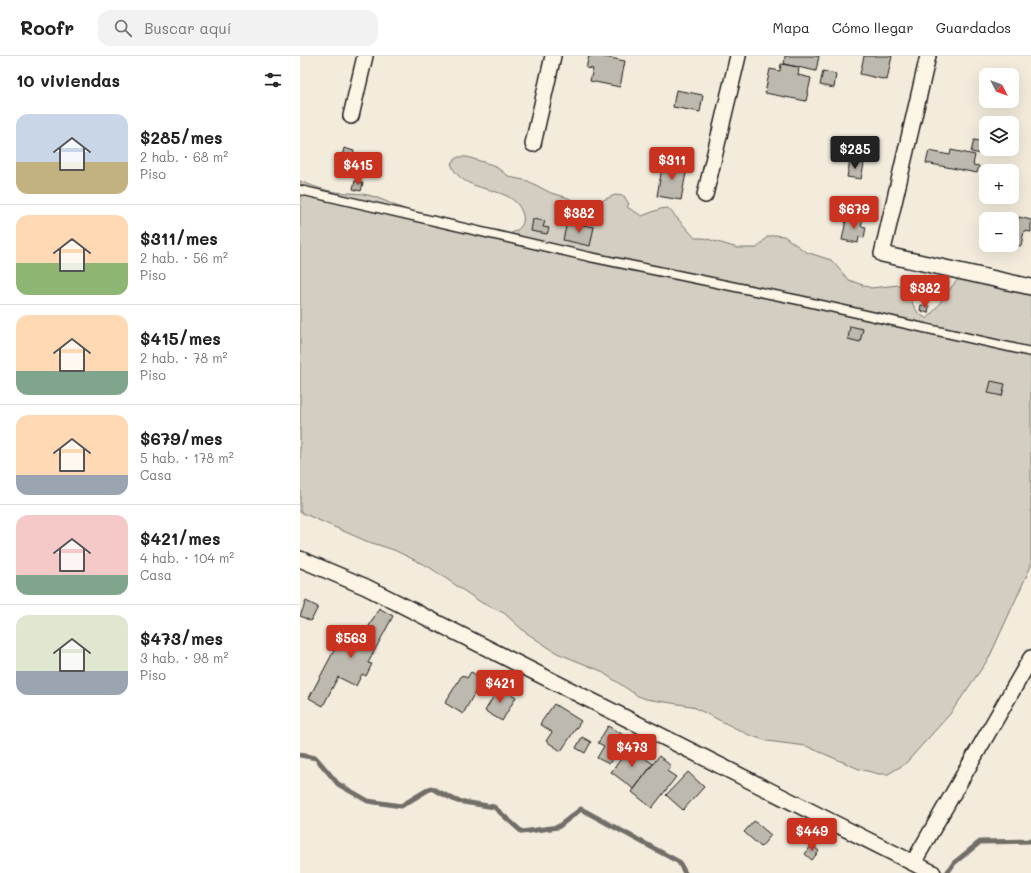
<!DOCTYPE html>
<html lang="es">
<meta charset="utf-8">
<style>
body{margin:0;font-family:Mali,sans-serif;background:#f2f2f2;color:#222;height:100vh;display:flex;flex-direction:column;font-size:15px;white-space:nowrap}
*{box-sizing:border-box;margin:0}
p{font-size:13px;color:#767676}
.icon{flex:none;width:22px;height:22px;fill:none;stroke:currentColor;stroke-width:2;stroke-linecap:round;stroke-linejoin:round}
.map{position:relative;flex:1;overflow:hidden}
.details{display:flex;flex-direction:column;background:#fff;width:300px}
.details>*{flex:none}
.needle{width:26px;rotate:132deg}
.controls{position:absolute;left:679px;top:12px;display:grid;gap:8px}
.controls a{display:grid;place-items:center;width:40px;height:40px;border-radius:8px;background:#fff;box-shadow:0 4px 16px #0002;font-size:20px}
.price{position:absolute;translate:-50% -34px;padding:0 9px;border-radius:4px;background:#c8321e;color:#fff;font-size:13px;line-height:26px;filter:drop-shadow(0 1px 2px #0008)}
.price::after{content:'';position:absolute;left:50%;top:24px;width:12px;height:9px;margin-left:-6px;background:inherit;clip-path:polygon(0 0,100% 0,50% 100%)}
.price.active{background:#222;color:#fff}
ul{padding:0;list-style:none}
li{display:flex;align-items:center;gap:12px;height:100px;padding:0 16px}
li+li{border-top:1px solid #e0e0e0}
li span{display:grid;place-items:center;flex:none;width:112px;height:80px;border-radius:12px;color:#555}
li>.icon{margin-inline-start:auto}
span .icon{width:48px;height:48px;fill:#fffc;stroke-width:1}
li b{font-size:17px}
h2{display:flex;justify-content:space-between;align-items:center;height:48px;padding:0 16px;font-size:17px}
header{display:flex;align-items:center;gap:24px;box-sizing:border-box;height:56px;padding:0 20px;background:#fff;border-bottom:1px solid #e0e0e0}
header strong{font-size:19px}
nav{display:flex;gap:22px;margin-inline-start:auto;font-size:14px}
.search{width:280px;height:36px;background:#f2f2f2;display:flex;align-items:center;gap:10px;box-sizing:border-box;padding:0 14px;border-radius:12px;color:#767676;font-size:15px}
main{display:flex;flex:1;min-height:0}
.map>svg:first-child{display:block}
.green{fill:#d3cec1;stroke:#78756e}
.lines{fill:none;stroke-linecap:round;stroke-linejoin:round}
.stream{stroke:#716e68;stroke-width:5}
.building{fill:#beb9ae;stroke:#1c1c1c}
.service-casing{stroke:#1c1c1c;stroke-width:11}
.minor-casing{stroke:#1c1c1c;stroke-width:18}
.service{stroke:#fcf5e5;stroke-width:8}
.minor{stroke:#fcf5e5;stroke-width:15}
</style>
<header>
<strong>Roofr</strong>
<div class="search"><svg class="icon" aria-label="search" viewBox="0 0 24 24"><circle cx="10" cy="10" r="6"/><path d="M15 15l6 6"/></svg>Buscar aquí</div>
<nav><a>Mapa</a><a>Cómo llegar</a><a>Guardados</a></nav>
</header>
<main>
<section class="details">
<h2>10 viviendas<svg class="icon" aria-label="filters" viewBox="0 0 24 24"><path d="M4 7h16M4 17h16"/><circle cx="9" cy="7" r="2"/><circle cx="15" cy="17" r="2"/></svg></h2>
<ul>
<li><span style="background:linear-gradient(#c9d6e8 60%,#c2b280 0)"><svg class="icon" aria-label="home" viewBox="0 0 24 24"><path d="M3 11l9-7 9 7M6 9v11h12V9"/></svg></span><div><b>$285/mes</b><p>2 hab. · 68 m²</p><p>Piso</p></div></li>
<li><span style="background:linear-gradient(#ffd9b3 60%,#8fb573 0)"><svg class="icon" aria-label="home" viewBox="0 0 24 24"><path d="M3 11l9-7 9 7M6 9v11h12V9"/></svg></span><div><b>$311/mes</b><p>2 hab. · 56 m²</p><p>Piso</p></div></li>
<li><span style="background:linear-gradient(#ffd9b3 70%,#7fa58c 0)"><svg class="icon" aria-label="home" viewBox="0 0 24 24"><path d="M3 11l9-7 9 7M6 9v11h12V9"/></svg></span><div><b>$415/mes</b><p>2 hab. · 78 m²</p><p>Piso</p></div></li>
<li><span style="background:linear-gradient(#ffd9b3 75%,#9aa5b1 0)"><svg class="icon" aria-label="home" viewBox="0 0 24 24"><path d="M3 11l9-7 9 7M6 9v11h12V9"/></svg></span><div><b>$679/mes</b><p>5 hab. · 178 m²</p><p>Casa</p></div></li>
<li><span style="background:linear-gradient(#f6c9c9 75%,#7fa58c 0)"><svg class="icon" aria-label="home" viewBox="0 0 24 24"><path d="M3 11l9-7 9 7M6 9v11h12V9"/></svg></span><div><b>$421/mes</b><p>4 hab. · 104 m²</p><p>Casa</p></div></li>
<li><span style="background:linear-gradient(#dfe7d0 70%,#9aa5b1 0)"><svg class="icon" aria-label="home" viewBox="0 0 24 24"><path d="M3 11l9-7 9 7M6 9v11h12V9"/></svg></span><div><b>$473/mes</b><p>3 hab. · 98 m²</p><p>Piso</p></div></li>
</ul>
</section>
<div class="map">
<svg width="731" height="817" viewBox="0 0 731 817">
<rect width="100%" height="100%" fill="#f3ecdd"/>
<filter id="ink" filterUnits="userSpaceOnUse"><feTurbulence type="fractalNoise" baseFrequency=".025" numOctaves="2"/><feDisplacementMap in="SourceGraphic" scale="8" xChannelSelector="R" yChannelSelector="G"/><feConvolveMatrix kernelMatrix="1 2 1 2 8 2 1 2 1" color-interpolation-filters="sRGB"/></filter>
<g filter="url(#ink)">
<path class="green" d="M158 101H167L193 109 210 121 228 125 251 137 266 141 282 149H291L315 139 324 140 329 148 327 151 342 160 360 153 368 152 395 182H404L438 192H457L467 181 475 179 484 180 506 196 531 204 549 224 571 232 598 229 606 233 613 249 618 257 627 263C639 250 647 235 659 222L731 231V289L729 294 731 295V510L689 602 650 658 605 708 588 718H579L559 713 506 690 467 685 449 679 391 650 346 643 338 640 299 614 257 597 225 576 204 557 182 547 129 511 94 494 66 485 0 456V125C8 128 17 132 26 134 39 138 54 136 68 139 84 143 100 153 116 157 128 160 140 160 152 165 165 170 179 182 194 181 208 180 229 174 222 156 211 126 161 141 151 107Z"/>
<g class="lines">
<path class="stream" d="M0 699 16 702 38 728 68 745 101 750 131 732 157 745 194 751 222 776 258 771 281 753 379 806 385 817
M647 817 654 807 680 786 731 785"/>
</g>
<path class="building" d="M289 0H300L325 5 320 31 290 25 293 13 286 12Z
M485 0H519L516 15 484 8Z
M564 0H592L587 24 560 18Z
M481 8 499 11 498 19 511 22 506 45 465 37 470 13 480 15Z
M523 15 536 18 534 32 520 29Z
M376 34 403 39 400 56 373 51Z
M674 84 686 86V99L671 96Z
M44 92 54 95 51 108 41 105Z
M651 94 675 99 673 109 679 110 677 117 626 107 629 95 650 99Z
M550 105 564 108 561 123 547 121Z
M363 106 387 111 381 144 357 140Z
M55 125 63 127 61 135 53 133Z
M547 159 563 163 561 170 566 171 564 182 559 181 558 187 542 184Z
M719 161 731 164V176L724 175 721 190 712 188 713 165 718 166Z
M233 163 245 165 243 171 249 172 247 178 231 175Z
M267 166 294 171 290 190 263 184Z
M621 249 629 250 628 257 620 255Z
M550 270 563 273 560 286 548 283Z
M691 325 705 328 702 340 688 337Z
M6 545 18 551 11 565 0 560Z
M79 552 93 560 68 607 72 608 66 620 62 618 56 630 38 621 23 650 9 642 40 583 57 592Z
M171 616 180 621 176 628 179 629 163 658 145 647 162 619 167 622Z
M199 631 216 641 202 665 185 655Z
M254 648 281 665 261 695 246 685 252 676 240 668Z
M308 670 325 680 309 708 297 702 304 690 298 687Z
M282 681 291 686 285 697 276 692Z
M330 691 353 708 334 733 311 716Z
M359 700 371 710 367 715 376 721 352 752 332 736Z
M388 716 404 731 383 754 366 739Z
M454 765 471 779 461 791 444 776Z
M512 789 519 795 512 804 505 798Z"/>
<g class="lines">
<g class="service-casing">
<path id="service" d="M0 134 290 201 499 244 731 296"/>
</g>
<g class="minor-casing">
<path id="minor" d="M628 0 582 198 731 231
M51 60 65 0
M233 88 253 0
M405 139 438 0
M0 503 66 531 633 817
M613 807 731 602"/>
</g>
<use href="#service" class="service"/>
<use href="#minor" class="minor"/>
</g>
</g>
</svg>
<div class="controls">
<a><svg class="needle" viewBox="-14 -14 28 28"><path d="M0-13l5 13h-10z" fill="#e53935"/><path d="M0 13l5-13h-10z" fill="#767676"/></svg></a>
<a><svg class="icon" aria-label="layers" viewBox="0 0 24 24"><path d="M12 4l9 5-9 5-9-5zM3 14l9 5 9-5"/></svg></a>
<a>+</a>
<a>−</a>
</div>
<b class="price active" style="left:555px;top:114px">$285</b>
<b class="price" style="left:372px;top:125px">$311</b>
<b class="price" style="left:58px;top:130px">$415</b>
<b class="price" style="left:554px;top:174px">$679</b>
<b class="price" style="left:279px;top:178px">$382</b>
<b class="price" style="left:625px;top:253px">$382</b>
<b class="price" style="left:51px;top:603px">$563</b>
<b class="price" style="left:200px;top:648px">$421</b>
<b class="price" style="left:332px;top:712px">$473</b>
<b class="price" style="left:512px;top:796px">$449</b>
</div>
</main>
